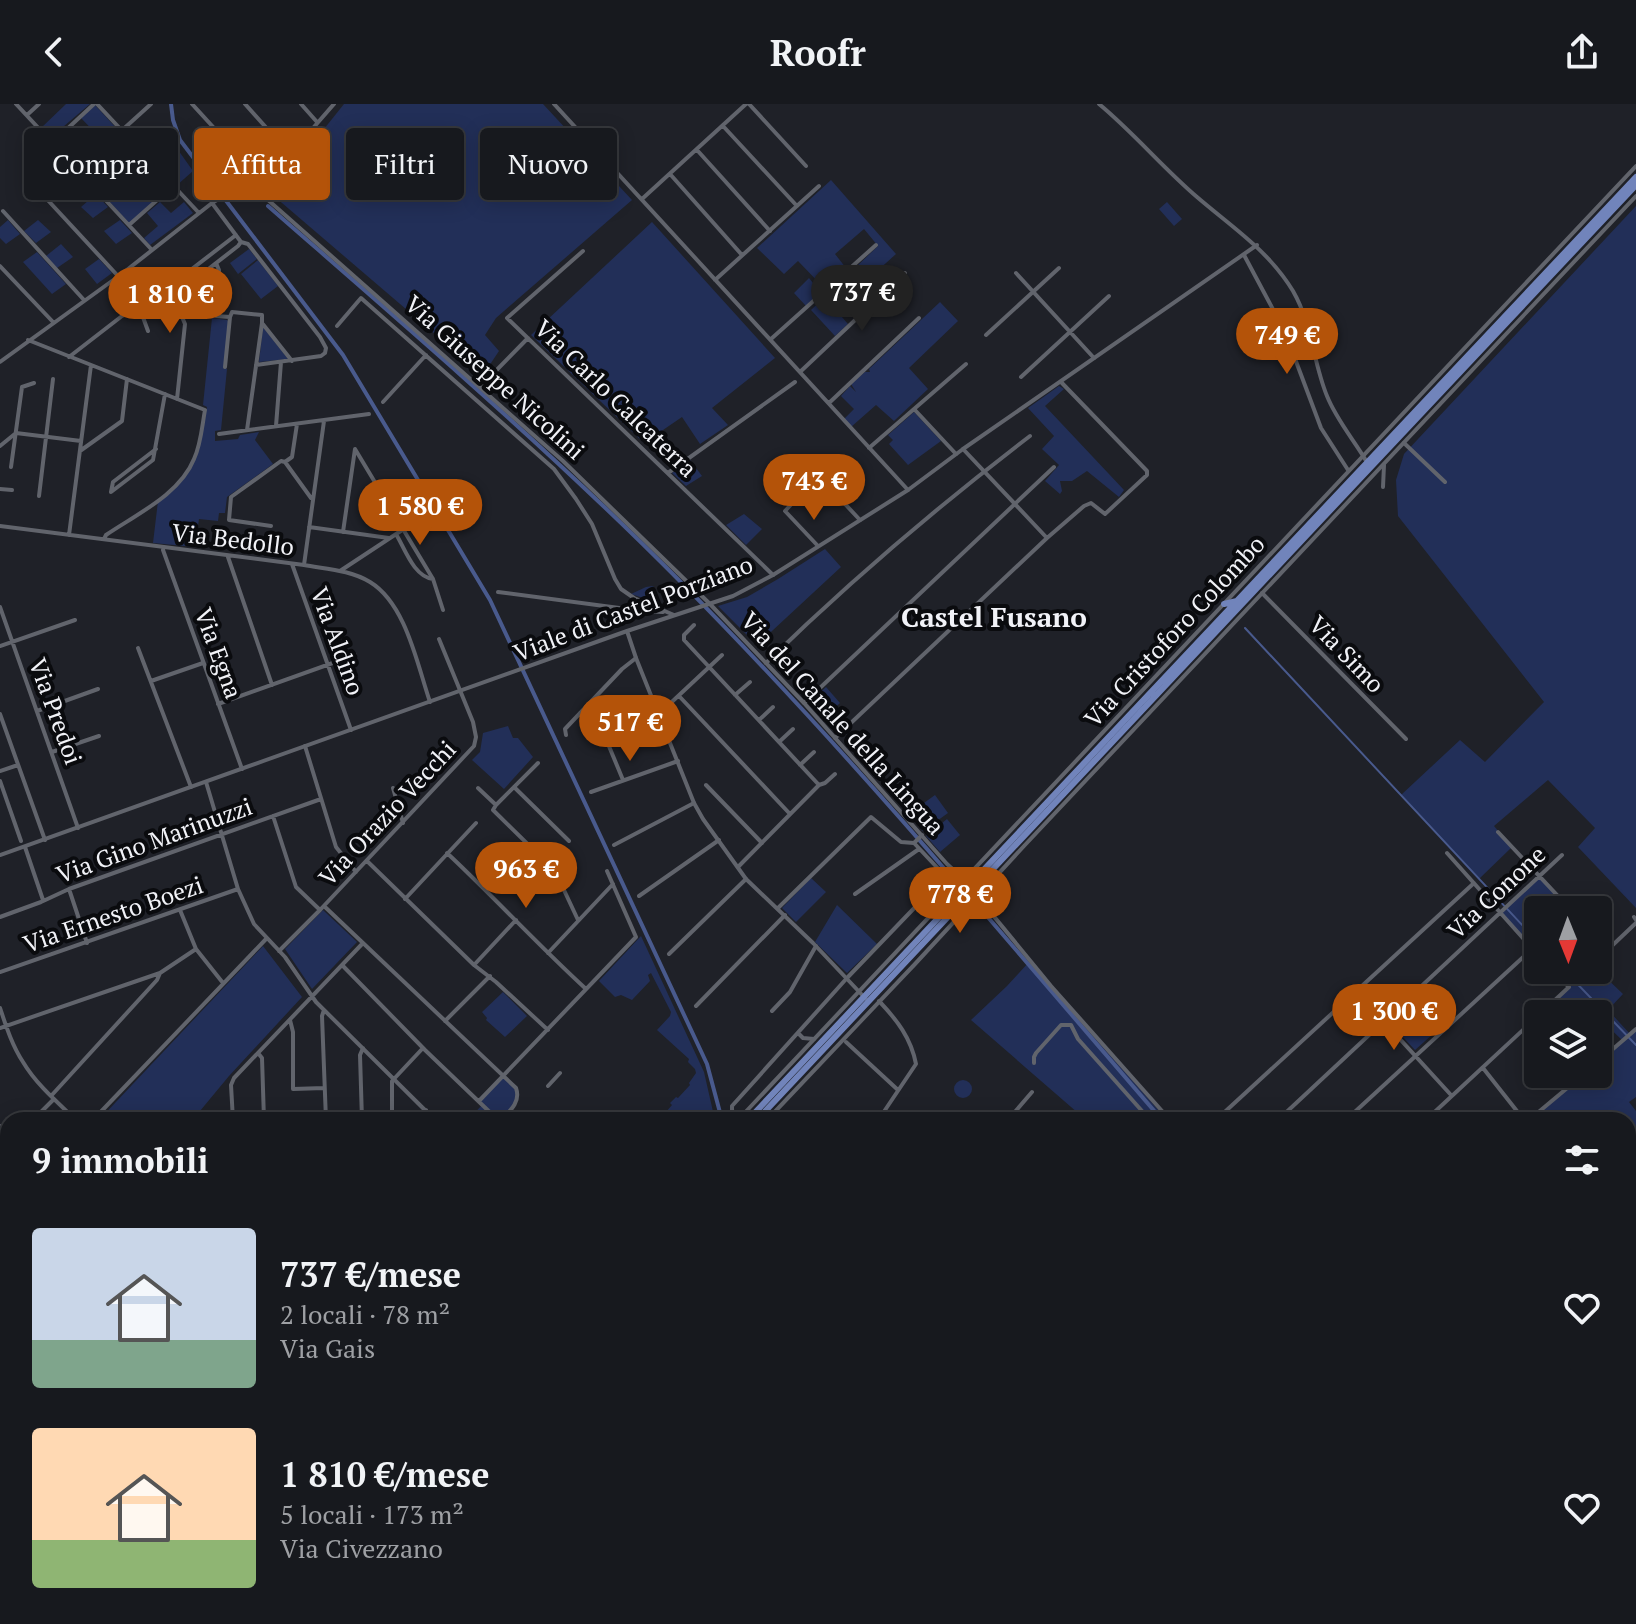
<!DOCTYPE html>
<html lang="it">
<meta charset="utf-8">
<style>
body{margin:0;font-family:"PT Serif",serif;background:#24262b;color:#f1f3f6;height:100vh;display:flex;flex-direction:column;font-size:30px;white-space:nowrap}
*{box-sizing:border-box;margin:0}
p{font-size:26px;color:#9ea0a4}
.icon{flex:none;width:44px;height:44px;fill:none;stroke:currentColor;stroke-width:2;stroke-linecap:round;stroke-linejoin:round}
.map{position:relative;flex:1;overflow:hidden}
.drawer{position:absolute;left:0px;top:1008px;width:1636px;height:512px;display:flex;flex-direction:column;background:#17191e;border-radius:24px 24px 0 0;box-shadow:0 4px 20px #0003,0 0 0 2px #36383c}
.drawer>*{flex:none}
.banner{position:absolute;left:24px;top:24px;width:800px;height:72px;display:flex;gap:16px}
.needle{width:52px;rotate:179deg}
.buttons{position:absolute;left:1524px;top:792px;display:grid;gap:16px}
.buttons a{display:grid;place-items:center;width:88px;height:88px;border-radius:8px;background:#17191e;box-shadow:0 4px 20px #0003,0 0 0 2px #36383c;font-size:40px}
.price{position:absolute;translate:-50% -68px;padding:0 18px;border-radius:28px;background:#b45309;color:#fff;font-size:26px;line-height:52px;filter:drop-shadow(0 2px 4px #0008)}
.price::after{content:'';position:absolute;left:50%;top:48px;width:24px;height:18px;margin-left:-12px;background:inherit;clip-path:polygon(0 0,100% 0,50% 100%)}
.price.active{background:#222;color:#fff}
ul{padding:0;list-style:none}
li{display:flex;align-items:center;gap:24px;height:200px;padding:0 32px}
li span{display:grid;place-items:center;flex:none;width:224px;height:160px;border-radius:8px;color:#555}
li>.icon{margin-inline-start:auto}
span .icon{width:96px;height:96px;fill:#fffc;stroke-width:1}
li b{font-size:34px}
h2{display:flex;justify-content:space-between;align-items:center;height:96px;padding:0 32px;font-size:34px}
.tag{padding:0 28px;border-radius:8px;background:#17191e;box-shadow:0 4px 20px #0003,0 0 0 2px #36383c;font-size:28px;line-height:72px}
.tag.active{background:#b45309;color:#fff}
header{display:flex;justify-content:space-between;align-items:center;height:104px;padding:0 32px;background:#17191e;font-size:36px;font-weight:600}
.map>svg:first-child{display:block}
.green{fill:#222f58}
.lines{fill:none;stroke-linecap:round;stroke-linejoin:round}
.stream{stroke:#495a8d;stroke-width:2}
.canal{stroke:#495a8d;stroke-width:4}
.minor{stroke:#61646c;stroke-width:4}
.tertiary{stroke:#61646c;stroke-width:4}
.primary{stroke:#7184bb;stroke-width:6}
.labels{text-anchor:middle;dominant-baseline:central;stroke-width:8;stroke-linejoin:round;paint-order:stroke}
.street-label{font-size:24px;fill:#f1f2f7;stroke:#0a0b0e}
.quarter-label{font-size:28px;font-weight:bold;fill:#f1f2f7;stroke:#0a0b0e}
</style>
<header><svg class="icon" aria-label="back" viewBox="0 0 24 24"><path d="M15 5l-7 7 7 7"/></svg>Roofr<svg class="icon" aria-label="share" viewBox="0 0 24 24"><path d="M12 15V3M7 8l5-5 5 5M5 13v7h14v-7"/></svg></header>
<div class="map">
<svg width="1636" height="1520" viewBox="0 0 1636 1520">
<rect width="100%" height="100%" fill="#1f2128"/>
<path class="green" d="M66 0H90L50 34 41 24Z
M344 0H543L632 96 496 214 485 231 499 247 483 271 261 81 324 25Z
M95 1 118 26 105 39 81 14Z
M171 36 193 67 176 82 151 54Z
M132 42 144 54 104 91 92 79Z
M147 58 158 70 145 82 157 95 129 119 106 94Z
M46 65 59 80 46 90 32 76Z
M831 76 896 150 835 205 848 220 835 232 811 206 878 142 864 125 835 150 846 164 824 184 798 157 784 170 757 144Z
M96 90 108 103 93 114 81 103Z
M160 98 171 109 184 98 193 109 150 141 144 134 158 122 147 109Z
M1167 98 1182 115 1174 122 1159 105Z
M1636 102V804L1578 743 1595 724 1548 676 1494 722 1512 743 1479 775 1401 691 1460 636 1485 658 1544 598 1398 412 1396 376 1404 350Z
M8 116 20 130 6 140 0 134V123Z
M38 116 51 128 36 139 24 127Z
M120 116 132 129 116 140 104 127Z
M652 118 775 254 712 304 728 321 700 340 682 313 644 339 531 231Z
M61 140 73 153 57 164 46 152Z
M249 145 257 155 238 170 230 159Z
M37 148 66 180 52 190 23 158Z
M99 155 112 169 97 180 85 165Z
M258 156 278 182 261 195 241 170Z
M809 174 821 189 806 202 794 189Z
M940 198 958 217 909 264 928 285 894 317 876 301 851 323 844 315 854 305 841 292 850 282 856 288 851 280 865 268H870L869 265Z
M212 214 227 216 229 218 224 264 227 265 221 326 215 327V337L238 335 240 331 259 328 255 336 273 360 227 393 225 409H219L218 417 199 415 195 443 153 439 158 397C198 371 199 347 207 303L203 301Z
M263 223 288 255 259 258Z
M1059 282 1064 285 1045 302 1124 386 1119 393 1087 367 1072 377H1060L1062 387 1060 390 1045 377 1059 361 1042 345 1054 332 1028 304Z
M914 308 941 337 908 361 889 340 893 336 888 331Z
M690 356 702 372 686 382 672 369Z
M744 410 762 425 746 441 726 421Z
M825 445 841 463 757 541 718 502 747 493 778 475Z
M653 482 659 495 658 499 631 490 646 483Z
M826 583 840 599 824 614 812 602 815 597 813 595Z
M508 622 513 634H518L533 653 504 685 472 656 480 648 483 629Z
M935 691 948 709 923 727 910 709Z
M947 715 960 731 940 748 926 732Z
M1539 773 1571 806H1538V851L1500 809Z
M811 774 826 788 796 818 782 804Z
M837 801 877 840 847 869 815 838Z
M323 806 357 838 312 885 285 845Z
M641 832 704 968 714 1012 711 1016H675L666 1008 672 1001 670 999 676 993 678 994 690 981 689 979 696 969 695 965 688 958 689 955 657 926 670 912 671 908 651 869 648 871 650 877 632 896 621 891 615 893 599 877Z
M263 842 302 893 229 972 200 1007 201 1016H99Z
M1029 858 1167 1016H1086L971 916 1007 882Z
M1552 866H1598L1623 890 1608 906 1630 930 1636 925V993L1629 998 1636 1007V1060L1628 1066V1016H1529L1584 970H1598V958L1622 936 1600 915 1598 916V910H1540L1568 883Z
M1425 884 1452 913 1415 946 1388 917Z
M503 888 527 912 505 933 486 916 487 914 482 908Z
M503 972 516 984 517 999 501 1016H468L482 1001 479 997Z
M954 985a9 9 0 1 1 18 0a9 9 0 1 1-18 0Z
M1636 1181V1307L1628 1314V1188Z
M11 1512H62L66 1515 61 1520H9L7 1516Z"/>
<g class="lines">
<path class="stream" d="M1245 524 1538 838
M1564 866 1636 941"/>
<path class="canal" d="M171 0 173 16 180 36 343 251 490 496 707 960 722 1016
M268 102C379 199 492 296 598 397 724 516 841 645 954 776
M980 804 1162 1016
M1595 1512 1602 1520
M830 1520 831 1512"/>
<path class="minor" d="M16 0 152 146
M97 0 199 109
M192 0 257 71
M245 0 288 48
M301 0 317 18
M554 0 908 386
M749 0 806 62
M27 11 39 0
M723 22 797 102
M52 39 94 0
M697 46 770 127
M77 67 151 0
M670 70 742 151
M31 78 118 172
M250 82 259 88 563 357 709 499
M103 94 169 34
M642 95 746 0
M3 107 84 196
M129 121 173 82
M241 138 248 140 320 233 326 244 325 249 321 252 256 261
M583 147 507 214 773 471
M1244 151 1285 228 1321 324 1348 366
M216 159 219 166 216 212 230 213
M0 162 53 218
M1016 169 1094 254
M715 176 819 82
M184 184 238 142 241 138 212 99
M140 205 148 227
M230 213 232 208 262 211V219L292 257
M337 222 361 194 554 365 576 395 592 420 615 475 621 485 634 494 674 511
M986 231 1059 164
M771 235 876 141
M28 236 205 306C202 322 201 340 194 355 180 390 137 410 106 431L104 435
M69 253 122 212 140 205 236 131
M0 258 123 169 212 99 228 89 250 82 252 76 257 71 300 39 334 0
M225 263 230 213
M800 268 905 169
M1021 273 1109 192
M480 283 528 234
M177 295 185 220 182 213 184 170
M383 298 426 251
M829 299 919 214
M914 305 956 350
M276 322 281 258
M247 326 262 219
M219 330 369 310
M1404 339 1445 378
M0 342 16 329 81 337
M869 344 966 260
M156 345 113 378 111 388 153 356 165 290
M963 345 1047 434
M80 347 122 317 127 275
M285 358 311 394
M11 363 22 283 34 279
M668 369 795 278
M816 369 860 416
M1383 383 1384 361
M0 385 12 386
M39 392 53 275
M798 393 785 407 818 442
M0 422 304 461C326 465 351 466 370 478 406 500 417 560 430 598
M271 422 229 416 231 393 281 357 285 358 292 353 297 320
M309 423 389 434
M343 428 355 345 433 475 443 506
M396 430C405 445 414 473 433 475
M69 431 91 261
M163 446 242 665
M228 453 272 581
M292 460 351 626
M304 461 324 317
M340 467 428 409
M498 488 642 507 663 508
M1262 489 1406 635
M0 503 78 724
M694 521 684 531V536L819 681 738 763
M0 542 75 516
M138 544 191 683
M766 559C849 478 937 403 1030 332
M151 577 203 559
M735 591 750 578
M679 592 790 710
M804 599 1054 363
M218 600 355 551
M37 607 98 585
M580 609 606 635 623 676
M660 609 722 551
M0 610 45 736
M759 616 773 603
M566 631 565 625 622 565 636 554
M835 634 1047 434 1084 402 1091 399 1105 410 1147 371V367L1061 278
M779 638 793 625
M305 642 336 743 356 768
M52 648 99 632
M538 659 496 701 493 706 551 763 556 769 578 816
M800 661 814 648
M0 667 18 661
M0 677 21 737
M206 678 238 785 254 820 285 853 316 898 435 1016
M706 681 762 739
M819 681 825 679 835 670
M514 683 569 737
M393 684 403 719
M478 684 496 701
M591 688 678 657
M273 712 296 783 320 806
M1498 728 1571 806
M614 741 694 699
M25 743 43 796
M447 749C494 793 538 841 586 885
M1447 749 1538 851
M367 757 474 861 496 878 548 926
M69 785 87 839
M855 790 919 745
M639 792 719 736
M405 795 476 719
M324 802 516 984C521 998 510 1007 501 1016
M778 804 871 713 901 738 914 739 922 731
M180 806 196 845 223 879
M0 813 41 798 69 785 321 695
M1634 813 1636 816
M1598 835 1608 845
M279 847 320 806 474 642 476 633 473 618 439 535
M548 849 613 780
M669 850 746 775
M1598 855 1636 819
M342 861 425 946 498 1016
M474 861 516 816
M0 868 238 785
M1578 874 1586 866
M1356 887 1451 991
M696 902 785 811
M0 904C6 922 12 941 23 958 36 980 57 998 76 1016
M324 906 322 912 326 1016
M772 907 790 888 816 842
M1540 910 1569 883 1552 866
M290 916 293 928V985L324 984
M445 917 490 872
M0 924 160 869 196 845
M798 929 803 934 814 935
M846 938 898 986
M258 949 262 954 264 1016
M1598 958 1636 925
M1034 959V953L1036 949 1061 921H1071L1078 935 1150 1016
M1483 964 1524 1016
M548 982 560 969
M51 992 157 876 160 869
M479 997 636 833 607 767
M1013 1010 1021 1016
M325 1014H362
M879 1015 916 960C911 934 897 916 879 897
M33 1016 54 995
M93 1016 267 834
M233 1016 231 981 234 974 363 839
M362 1016 360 951 363 944
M392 1016V977L423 944
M421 1016V1012L426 1006
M737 1016 732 1006V1002L847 874 945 772 914 739
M1008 1016 1032 988
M1216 1016 1474 779
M1278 1016 1562 751
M1346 1016 1532 845
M1426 1016 1538 912
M1529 1016 1584 970
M0 1022 8 1030
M0 1051 8 1043
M0 1098 8 1106
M0 1171 8 1177
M1628 1188 1636 1181
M0 1227 8 1218
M0 1307 8 1298
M0 1353 8 1370
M1628 1358 1636 1350
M1628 1417 1636 1410
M1636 1443 1629 1452 1636 1462
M0 1457 8 1459
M1628 1491 1636 1483
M0 1510 8 1487
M0 1511 4 1515 0 1520
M228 1512 237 1520
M404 1512 412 1520
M474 1512 480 1518
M649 1512 660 1520
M735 1512 743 1518
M814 1512 846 1520
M855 1512 891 1520
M1097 1512 1109 1520
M1393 1512 1397 1520
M1542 1512 1546 1520
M70 1520 78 1512
M458 1520 462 1512
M722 1520 730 1512
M742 1520 749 1512
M757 1520 766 1512
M950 1520 953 1512
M1024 1520 1044 1512
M1049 1520 1061 1512
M1264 1520 1274 1512
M1348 1520 1364 1512"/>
<path class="tertiary" d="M1099 0C1134 29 1163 64 1197 93 1233 124 1268 146 1293 187 1312 220 1313 258 1327 292 1337 317 1355 337 1368 360
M709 499 804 599 947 760 971 782
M627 527 636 554 694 699 703 715 746 775 813 839 866 895
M0 751 627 527 733 492 773 471 908 386 963 345 1257 141
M978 793 1051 882 1170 1016
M738 1016 1636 62
M767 1016 915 860 1024 742 1636 92
M1602 1512 1609 1520
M264 1520 271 1512
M292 1520 300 1512"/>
<path class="primary" d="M1224 500 1237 497
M748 1016 1636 73
M757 1016 1636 81
M272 1520 280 1512
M281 1520 289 1512"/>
</g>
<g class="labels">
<g class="street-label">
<text transform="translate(495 273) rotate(42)">Via Giuseppe Nicolini</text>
<text transform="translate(616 294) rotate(44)">Via Carlo Calcaterra</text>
<text transform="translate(233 435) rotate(7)">Via Bedollo</text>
<text transform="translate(633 504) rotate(-21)">Viale di Castel Porziano</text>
<text transform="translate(1174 527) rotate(-47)">Via Cristoforo Colombo</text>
<text transform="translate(338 537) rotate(70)">Via Aldino</text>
<text transform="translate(219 549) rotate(70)">Via Egna</text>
<text transform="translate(1347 550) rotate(46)">Via Simo</text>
<text transform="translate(56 607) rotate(70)">Via Predoi</text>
<text transform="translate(843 619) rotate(48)">Via del Canale della Lingua</text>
<text transform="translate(387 709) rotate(-47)">Via Orazio Vecchi</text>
<text transform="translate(154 736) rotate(-20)">Via Gino Marinuzzi</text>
<text transform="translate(1496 788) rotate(-43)">Via Conone</text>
<text transform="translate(113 810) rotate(-19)">Via Ernesto Boezi</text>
</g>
<g class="quarter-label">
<text x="994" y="512">Castel Fusano</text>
</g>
</g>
</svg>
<div class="buttons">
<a><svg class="needle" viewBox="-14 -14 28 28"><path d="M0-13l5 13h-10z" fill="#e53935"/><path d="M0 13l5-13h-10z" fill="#9ea0a4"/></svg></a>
<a><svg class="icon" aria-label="layers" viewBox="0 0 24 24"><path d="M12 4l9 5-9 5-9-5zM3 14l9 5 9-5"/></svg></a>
</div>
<b class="price active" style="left:862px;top:229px">737 €</b>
<b class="price" style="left:170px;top:231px">1 810 €</b>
<b class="price" style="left:1287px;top:272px">749 €</b>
<b class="price" style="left:814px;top:418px">743 €</b>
<b class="price" style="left:420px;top:443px">1 580 €</b>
<b class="price" style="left:630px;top:659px">517 €</b>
<b class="price" style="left:526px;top:806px">963 €</b>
<b class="price" style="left:960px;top:831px">778 €</b>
<b class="price" style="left:1394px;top:948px">1 300 €</b>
<div class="banner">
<a class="tag">Compra</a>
<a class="tag active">Affitta</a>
<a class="tag">Filtri</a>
<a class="tag">Nuovo</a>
</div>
<section class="drawer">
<h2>9 immobili<svg class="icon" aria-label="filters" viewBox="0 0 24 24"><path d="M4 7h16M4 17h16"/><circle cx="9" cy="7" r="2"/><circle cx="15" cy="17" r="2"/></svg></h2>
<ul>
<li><span style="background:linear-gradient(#c9d6e8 70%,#7fa58c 0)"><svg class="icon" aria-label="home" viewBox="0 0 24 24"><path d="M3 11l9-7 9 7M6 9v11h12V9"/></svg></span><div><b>737 €/mese</b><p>2 locali · 78 m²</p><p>Via Gais</p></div><svg class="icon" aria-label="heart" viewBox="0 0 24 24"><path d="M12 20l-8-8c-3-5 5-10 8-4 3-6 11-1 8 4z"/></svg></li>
<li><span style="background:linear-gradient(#ffd9b3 70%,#8fb573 0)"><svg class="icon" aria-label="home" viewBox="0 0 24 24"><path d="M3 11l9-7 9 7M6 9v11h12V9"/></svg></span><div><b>1 810 €/mese</b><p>5 locali · 173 m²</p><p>Via Civezzano</p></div><svg class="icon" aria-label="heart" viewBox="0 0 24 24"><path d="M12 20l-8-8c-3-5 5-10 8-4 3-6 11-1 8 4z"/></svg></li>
</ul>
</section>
</div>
